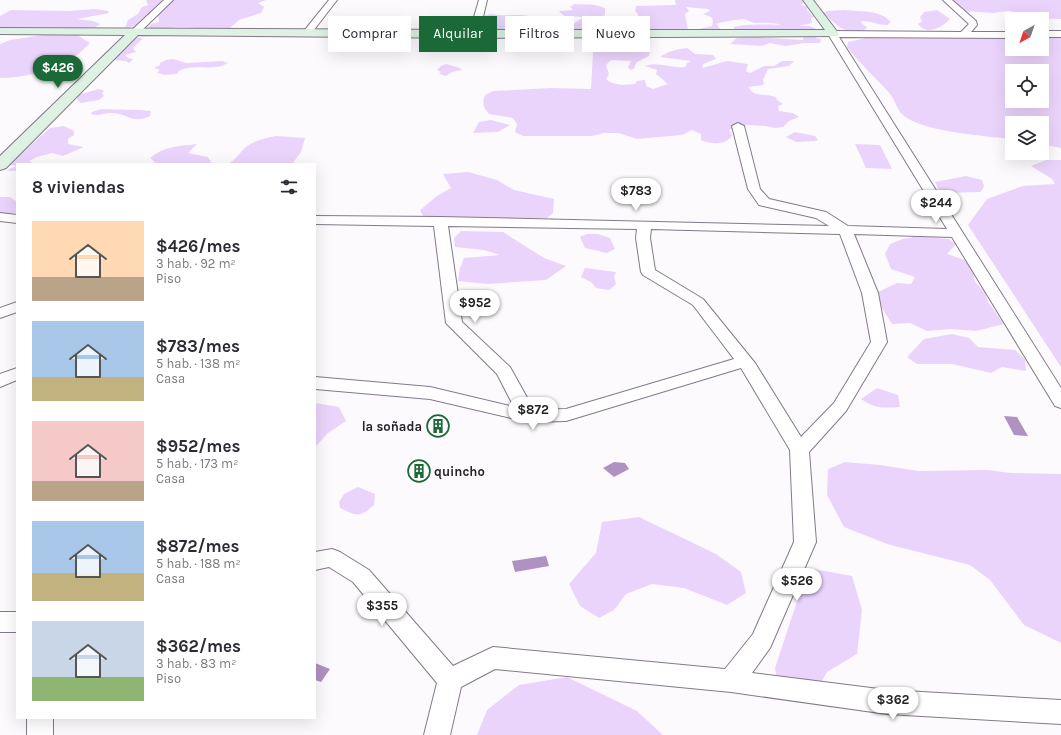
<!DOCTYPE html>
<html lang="es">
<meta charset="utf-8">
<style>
body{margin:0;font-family:Karla,sans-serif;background:#f2f2f3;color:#2b2b33;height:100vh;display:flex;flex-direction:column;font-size:15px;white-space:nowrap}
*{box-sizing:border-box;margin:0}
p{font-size:13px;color:#7c7c81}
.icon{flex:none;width:22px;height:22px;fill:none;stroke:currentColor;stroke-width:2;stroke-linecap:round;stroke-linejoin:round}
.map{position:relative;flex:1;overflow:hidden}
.details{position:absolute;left:16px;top:163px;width:300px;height:556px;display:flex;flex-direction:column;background:#fff;border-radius:0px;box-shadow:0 4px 16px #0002}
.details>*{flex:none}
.banner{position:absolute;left:328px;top:16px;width:380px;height:36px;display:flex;gap:8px}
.needle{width:26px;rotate:220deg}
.buttons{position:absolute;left:1005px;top:12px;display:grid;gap:8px}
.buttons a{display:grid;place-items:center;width:44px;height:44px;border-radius:0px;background:#fff;box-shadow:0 4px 16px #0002;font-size:20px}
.price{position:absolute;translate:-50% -34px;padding:0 9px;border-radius:14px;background:#fff;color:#222;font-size:13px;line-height:26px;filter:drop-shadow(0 1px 2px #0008)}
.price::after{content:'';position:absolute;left:50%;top:24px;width:12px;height:9px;margin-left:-6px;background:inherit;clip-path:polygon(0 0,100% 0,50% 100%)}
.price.on{background:#1c6938;color:#fff}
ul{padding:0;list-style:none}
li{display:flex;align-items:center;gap:12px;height:100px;padding:0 16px}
li span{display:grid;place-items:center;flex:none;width:112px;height:80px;border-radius:0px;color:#555}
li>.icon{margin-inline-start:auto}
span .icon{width:48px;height:48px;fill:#fffc;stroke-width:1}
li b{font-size:17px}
h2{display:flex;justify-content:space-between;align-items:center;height:48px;padding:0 16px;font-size:17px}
.pill{padding:0 14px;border-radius:0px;background:#fff;box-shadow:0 4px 16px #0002;font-size:14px;line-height:36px}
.pill.on{background:#1c6938;color:#fff}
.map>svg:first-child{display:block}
.green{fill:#ebd4fb;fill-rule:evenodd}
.water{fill:#af92c1}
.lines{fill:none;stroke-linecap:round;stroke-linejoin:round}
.street-casing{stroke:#837a89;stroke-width:2}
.secondary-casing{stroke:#837a89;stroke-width:2}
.street{fill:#fff;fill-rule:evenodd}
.secondary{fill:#ddf2e2;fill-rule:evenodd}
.labels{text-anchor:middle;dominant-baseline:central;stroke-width:3;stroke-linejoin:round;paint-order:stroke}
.poi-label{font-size:13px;font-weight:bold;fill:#252128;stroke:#fcfafd;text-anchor:end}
</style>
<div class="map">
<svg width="1061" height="735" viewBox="0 0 1061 735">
<rect width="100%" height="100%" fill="#fcfafd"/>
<path class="green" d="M146 0H162L154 11 136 26 125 28 128 20 138 14 142 7 148 5Z
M173 0H266L258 3 264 7 261 13 239 20 230 28 219 29 180 27 154 29 148 27 151 24 159 22 158 15Z
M675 0H802L804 2 801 5 808 7 807 10 813 16H815L811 18 812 23 799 26H810L816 29 811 32 734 29V27C740 24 772 24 781 25 773 22 764 23 756 23 752 23 748 20 744 19 741 19 719 22 717 24L719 28 726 31 700 30 699 29 712 26 713 20 711 17 703 14 710 11 708 9 686 7 689 11 685 14 688 30 648 32 637 30 642 24 637 18 638 14 635 11 636 6 676 5Z
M952 0H1061V19L1030 18 1019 13 1008 11 993 13 964 11Z
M574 4C585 5 594 3 605 8V14L603 18 596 21 594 25 603 28 605 31 563 30 564 27C576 25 574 22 583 18 576 14 566 21 559 11L573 10 570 7Z
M95 9 108 11 109 13 77 19 93 21 100 24C94 30 85 30 78 28H0V16L11 10 68 11Z
M843 10C860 12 879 9 891 22L887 25C878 25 871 21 862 21L861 23 868 28 864 29 866 30C843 35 840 27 823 13L827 11Z
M937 10 950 19C941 28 927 36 918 24L922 21 920 17 924 12Z
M491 14C505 17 520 13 533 17V21L511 31 488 32 479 29 484 16Z
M1012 33V49H1042V33H1061V148L1042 144V123H1012V139C985 136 922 132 903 115 897 110 895 100 890 94 876 78 860 64 847 47L848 42 866 38ZM1012 71H1042V101H1012Z
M43 35H77L90 43C84 49 77 56 70 59 50 71 23 78 0 78V44L10 40Z
M818 36 815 38 821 39 820 43H804L786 46 770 43 762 46 730 44 737 38 754 37 803 40V37Z
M137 38H143L133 48 136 52 125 55 128 58 133 59 129 63 126 61 112 60 131 40Z
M613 43H626L629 45V51L650 52 649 56 637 62C634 66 636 69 630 70L628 67 631 61 611 60 606 65 609 74 606 79C614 86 624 85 635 84L637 81 645 80 646 86 653 89 668 84 656 74 657 70 645 66C658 61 672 69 685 67L687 63 691 61 660 57C668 51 677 49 687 48L695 54 713 55 716 59 703 64 702 68 727 61 748 64 746 71 750 73 764 66H774L782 61H794L789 66 768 69 763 80 764 83 763 85 748 87C755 98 764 93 776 97L777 100 783 104 778 106 779 111 793 113 799 117 789 121 783 127 775 128 765 126 747 125 736 127 729 130 732 135C727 146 710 144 701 140V134L692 130 682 135 637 139 618 133H604L592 136H523L515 132 517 124 513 118 489 114C483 107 482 104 485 95L493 91 552 88 591 89 593 52 601 44Z
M173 59 186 63 222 61 228 63C214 72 194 63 179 71L177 74 165 75 157 73 160 70 154 68 160 65V63L166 60Z
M446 64 460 68 462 70 452 72 446 76 439 74 441 72 437 70 441 66Z
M99 89 104 91 102 93 104 96 99 100 81 103 77 100 78 96 81 94Z
M102 109C119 110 135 109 151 111L150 116C131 125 127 112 110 113 104 113 98 117 91 114L92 112Z
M491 120 510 125 498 132 473 133 479 122Z
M64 126 74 131V135L68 139V144L84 147 63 156 52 153 37 157 29 161 35 164H17V171H11L7 170 16 166 7 164 25 150 50 128Z
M795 132 815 136 818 140 815 141 796 142 786 137Z
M276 136 305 138 301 152 292 164H228C236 160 239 153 246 147 255 140 266 138 276 136Z
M197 144 188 153 208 157 212 164H157L150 158C164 146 180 146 197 144Z
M855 144 880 145 892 169 866 168Z
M1046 160H1061V367L968 225 987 199 1023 186 1055 184 1052 179 1031 166Z
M468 172 497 180 514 190 554 199 553 213 547 218 518 219 423 216 420 210 437 196 451 188 443 174Z
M966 176 982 180 984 186 981 192 940 193 935 182Z
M0 197H10L17 202V213L0 217Z
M461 231 503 232 544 258 566 266 546 280 487 284 458 281 460 268 464 258 500 255 484 250 455 247 454 238Z
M587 234H598L610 238 615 249 607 253 585 248 580 237Z
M919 236 949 239 956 244 947 254 971 262 975 282 985 292 988 302 1004 324 976 331 951 329 927 331 910 323 892 324 880 305 878 292 897 283 911 284 915 277 891 269 885 254 890 244 903 239Z
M585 268 616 272 614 277 616 284 609 290 596 288 591 282 581 277Z
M952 334 969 338 978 347 1015 350 1025 359 1026 371 1002 367 991 373 952 364H917L907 357 924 339Z
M877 388 898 395 900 407C883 408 876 409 861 399Z
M315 403 339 407 346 421 328 433 315 447Z
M845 462 880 465 919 471 987 470 1011 473 1061 474V643L1024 625 990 580 970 565 887 544 844 527 827 495 828 469Z
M358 487 375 494 374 505C359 518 358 516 340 508L339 502 344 494Z
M639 517 716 554 741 572 746 593 727 605 684 588 652 584 626 594 614 610 599 618 580 606 569 584 596 553 602 522Z
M808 568 852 576 862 610 857 654 827 672 814 696 777 680 775 668Z
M567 677 637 711 663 735H477L487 710 519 685Z"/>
<path class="water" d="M1004 416 1017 417 1028 436 1014 435Z
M614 462 625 463 629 469 614 477 603 468Z
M546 556 549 566 515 572 512 561Z
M315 663 330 669 321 682 315 680Z"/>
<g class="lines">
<g class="street-casing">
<path id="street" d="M164 0H173L138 34H132L130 32 132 30Z
M329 0H337L310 35H304L302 33 304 31Z
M479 0H487L479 34 474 37 469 34Z
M943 0H952L976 21 977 25 971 32H1012V38L839 37 1061 388V408L1055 406 952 237 854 234 878 293 887 342 846 411 809 452 816 542 770 648 752 673 887 690 1061 700V724L887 714 731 692 495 669 461 687 450 735H424L437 683 353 582 329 567 315 570V552L332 549 340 552 369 570 453 666 493 647 725 669 753 634 794 542 790 450 741 368 566 421 528 422 430 399 315 389V377L430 387 514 407 497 374 446 323 434 226 315 224V216L440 217 829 226 816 218 759 205 748 189 732 126 738 123 744 126 760 189 769 199 826 212 848 226 947 229 828 34 833 31 961 32 969 24ZM448 226 637 229 636 238 641 272 643 275 693 305 734 359 566 409 534 410 510 367 462 322ZM651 229 840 234 862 293 871 342 834 403 801 437 755 363 703 299 655 270 650 238Z
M1042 31H1061V37H1042Z
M0 213 17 215V223L0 221Z
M17 302V312L0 318V308Z
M17 368V380L0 387V374Z
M0 612H17V632H0Z
M27 718H53V735H27Z"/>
</g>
<g class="secondary-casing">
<path id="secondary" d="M803 0H813L839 34 837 36 474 38 138 35 6 168 0 170V156L125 35 0 34V28L474 30H825Z"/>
</g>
<use href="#street" class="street"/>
<use href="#secondary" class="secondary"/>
</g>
<defs>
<g id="building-ring" transform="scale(1.15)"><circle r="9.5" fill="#fcfafd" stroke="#1c6938" stroke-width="1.5"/><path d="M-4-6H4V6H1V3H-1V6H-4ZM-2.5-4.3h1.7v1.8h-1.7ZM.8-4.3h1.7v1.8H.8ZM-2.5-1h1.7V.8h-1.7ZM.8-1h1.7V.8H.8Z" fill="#1c6938"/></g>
</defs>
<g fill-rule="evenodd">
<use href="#building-ring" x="438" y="426"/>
<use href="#building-ring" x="419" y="471"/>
</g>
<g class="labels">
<g class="poi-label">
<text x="422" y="426">la soñada</text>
<text x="434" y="471" text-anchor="start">quincho</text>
</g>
</g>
</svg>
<div class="buttons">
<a><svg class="needle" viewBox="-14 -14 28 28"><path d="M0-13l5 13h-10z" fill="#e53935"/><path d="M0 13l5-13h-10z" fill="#7c7c81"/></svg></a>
<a><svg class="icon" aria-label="locate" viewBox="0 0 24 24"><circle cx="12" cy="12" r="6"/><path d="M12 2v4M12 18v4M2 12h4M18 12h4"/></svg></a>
<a><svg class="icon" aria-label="layers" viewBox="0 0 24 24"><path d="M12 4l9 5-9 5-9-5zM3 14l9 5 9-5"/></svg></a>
</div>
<b class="price on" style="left:58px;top:89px">$426</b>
<b class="price" style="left:636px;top:212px">$783</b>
<b class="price" style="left:936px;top:224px">$244</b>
<b class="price" style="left:475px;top:324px">$952</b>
<b class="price" style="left:533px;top:431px">$872</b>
<b class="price" style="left:797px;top:602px">$526</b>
<b class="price" style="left:382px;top:627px">$355</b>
<b class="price" style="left:893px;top:721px">$362</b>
<div class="banner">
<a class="pill">Comprar</a>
<a class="pill on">Alquilar</a>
<a class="pill">Filtros</a>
<a class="pill">Nuevo</a>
</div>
<section class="details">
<h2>8 viviendas<svg class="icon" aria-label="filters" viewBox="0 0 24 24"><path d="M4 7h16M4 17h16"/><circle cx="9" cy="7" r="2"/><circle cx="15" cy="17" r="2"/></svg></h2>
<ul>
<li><span style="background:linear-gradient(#ffd9b3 70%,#b9a48a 0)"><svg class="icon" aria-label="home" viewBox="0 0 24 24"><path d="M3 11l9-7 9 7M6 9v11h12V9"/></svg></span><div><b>$426/mes</b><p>3 hab. · 92 m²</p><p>Piso</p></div></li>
<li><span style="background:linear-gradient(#a9c7e8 70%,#c2b280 0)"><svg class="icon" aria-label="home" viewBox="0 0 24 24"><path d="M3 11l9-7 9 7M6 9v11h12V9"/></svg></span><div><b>$783/mes</b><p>5 hab. · 138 m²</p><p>Casa</p></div></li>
<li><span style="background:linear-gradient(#f6c9c9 75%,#b9a48a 0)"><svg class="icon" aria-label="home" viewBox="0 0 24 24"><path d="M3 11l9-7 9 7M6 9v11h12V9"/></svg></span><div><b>$952/mes</b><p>5 hab. · 173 m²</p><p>Casa</p></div></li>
<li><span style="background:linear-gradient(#a9c7e8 65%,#c2b280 0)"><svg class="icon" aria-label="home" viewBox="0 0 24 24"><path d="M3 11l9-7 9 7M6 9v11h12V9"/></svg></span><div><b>$872/mes</b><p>5 hab. · 188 m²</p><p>Casa</p></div></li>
<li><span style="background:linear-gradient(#c9d6e8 70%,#8fb573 0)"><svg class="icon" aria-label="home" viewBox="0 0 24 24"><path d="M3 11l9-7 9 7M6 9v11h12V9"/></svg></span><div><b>$362/mes</b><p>3 hab. · 83 m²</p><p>Piso</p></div></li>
</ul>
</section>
</div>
